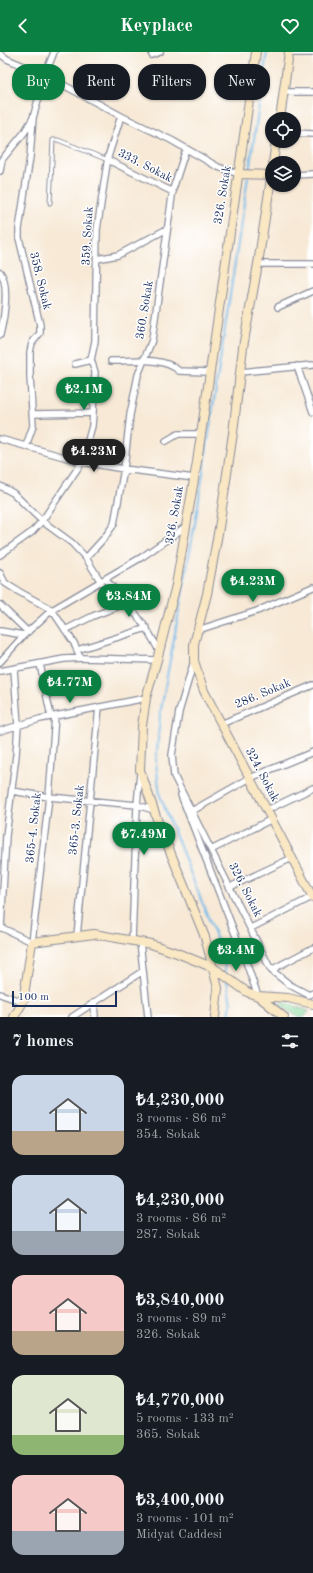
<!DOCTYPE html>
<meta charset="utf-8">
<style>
body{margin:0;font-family:"Old Standard TT",serif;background:#20242c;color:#f1f3f6;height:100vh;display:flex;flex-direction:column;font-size:15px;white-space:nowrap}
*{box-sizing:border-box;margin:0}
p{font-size:13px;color:#9ea1a6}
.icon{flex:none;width:22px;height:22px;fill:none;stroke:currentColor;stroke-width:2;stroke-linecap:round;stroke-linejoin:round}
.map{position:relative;height:965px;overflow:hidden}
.panel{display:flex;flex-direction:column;background:#171b24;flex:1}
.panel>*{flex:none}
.hud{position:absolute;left:12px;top:12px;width:289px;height:36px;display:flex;gap:8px}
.fabs{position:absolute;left:265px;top:60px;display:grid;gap:8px}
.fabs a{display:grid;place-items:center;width:36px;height:36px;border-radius:50%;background:#171b24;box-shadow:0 1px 3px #0004;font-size:20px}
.scale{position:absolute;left:12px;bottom:10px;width:105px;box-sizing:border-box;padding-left:4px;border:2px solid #1b2f5e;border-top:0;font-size:11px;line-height:14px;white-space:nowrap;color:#1b2f5e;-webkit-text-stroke:3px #fff;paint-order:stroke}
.price{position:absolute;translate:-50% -34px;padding:0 9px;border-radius:14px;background:#0b8043;color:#fff;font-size:13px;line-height:26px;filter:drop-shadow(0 1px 2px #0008)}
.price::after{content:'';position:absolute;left:50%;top:24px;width:12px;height:9px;margin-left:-6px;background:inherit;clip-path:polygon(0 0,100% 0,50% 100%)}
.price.active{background:#222;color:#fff}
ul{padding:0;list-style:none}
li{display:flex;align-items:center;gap:12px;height:100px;padding:0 12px}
li span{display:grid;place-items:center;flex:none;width:112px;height:80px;border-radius:12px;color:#555}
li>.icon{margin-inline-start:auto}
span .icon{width:48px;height:48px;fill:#fffc;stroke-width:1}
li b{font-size:17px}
h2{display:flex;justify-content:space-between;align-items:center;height:48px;padding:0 12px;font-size:17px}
.tag{padding:0 14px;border-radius:16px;background:#171b24;box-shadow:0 1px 3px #0004;font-size:14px;line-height:36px}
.tag.active{background:#0b8043;color:#fff}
header{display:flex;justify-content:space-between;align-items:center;height:52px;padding:0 12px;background:#0b8043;color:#fff;font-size:18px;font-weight:600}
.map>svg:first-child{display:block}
.green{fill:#89db9c;stroke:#52857d}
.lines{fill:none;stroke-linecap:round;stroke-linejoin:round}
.stream{stroke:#72baea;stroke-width:2}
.lane-casing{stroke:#898c9a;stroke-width:5}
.street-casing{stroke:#898c9a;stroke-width:8}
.secondary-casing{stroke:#898c9a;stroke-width:10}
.lane{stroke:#fff;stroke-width:3}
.street{stroke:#fff;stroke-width:5.5}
.secondary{stroke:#fae7c3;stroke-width:8}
.labels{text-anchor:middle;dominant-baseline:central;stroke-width:3;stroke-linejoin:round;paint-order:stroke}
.street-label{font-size:12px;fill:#1b2f5e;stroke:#fff}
</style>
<header><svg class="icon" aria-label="back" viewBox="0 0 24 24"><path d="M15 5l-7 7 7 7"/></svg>Keyplace<svg class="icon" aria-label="heart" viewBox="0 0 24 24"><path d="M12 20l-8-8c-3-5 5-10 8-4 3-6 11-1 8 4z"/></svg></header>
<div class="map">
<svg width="313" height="965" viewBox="0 0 313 965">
<rect width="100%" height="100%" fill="#fff"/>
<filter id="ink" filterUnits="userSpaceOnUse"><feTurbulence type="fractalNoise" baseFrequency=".025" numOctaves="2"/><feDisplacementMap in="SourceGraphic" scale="8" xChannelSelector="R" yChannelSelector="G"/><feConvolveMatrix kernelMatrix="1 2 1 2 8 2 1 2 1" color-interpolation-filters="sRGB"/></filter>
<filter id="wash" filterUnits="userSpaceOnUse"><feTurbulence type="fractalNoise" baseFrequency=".012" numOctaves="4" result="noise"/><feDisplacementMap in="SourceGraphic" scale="16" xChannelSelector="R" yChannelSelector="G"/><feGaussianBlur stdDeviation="0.9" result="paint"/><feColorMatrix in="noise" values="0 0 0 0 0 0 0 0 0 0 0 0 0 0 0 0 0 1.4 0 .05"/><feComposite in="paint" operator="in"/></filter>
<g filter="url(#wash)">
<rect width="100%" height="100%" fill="#f7e9d6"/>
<path class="green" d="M283 950 309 959 304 965H299L279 953Z"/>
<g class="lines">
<path class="stream" d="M249 120 267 0
M226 922 223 903 160 744 156 711 160 663 197 460 248 125
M227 929 231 951 229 965"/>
</g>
</g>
<g filter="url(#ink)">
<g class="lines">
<g class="lane-casing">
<path id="lane" d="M50 151 53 88H58L108 108"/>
</g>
<g class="street-casing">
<path id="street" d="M289 1H313
M0 2 7 7 45 23 121 64 171 88 218 115 239 122
M152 3 160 0
M283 40H313
M294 81 313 82
M108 108 173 140
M0 110 24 81 33 66 45 23 54 0
M0 119 2 108
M294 123 313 122
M97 207 118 203 167 177
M258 212H313
M0 220C10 233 4 268 0 283
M278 255 313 239
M91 308 95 289 97 178 108 105 121 64
M111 309C130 309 164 304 179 319L209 320
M75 312 91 308
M297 314 313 360
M240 320 313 313
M32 362 93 361
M0 387 82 410 124 417 194 426
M166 389 178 382H201
M26 394 33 374 30 324V300L32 291 40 281V273L19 186V177L30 105 33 66
M0 434 13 441 42 469 72 491 86 506 101 530
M0 503 32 480 42 469 82 410 92 374 93 361 95 320 91 308
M86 506 105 485 114 472 124 417 130 363 138 323 152 288 173 137 186 97
M0 521 5 531 16 538 52 558 74 591 80 606
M106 528C127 551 145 570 159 599
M0 553 28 580
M65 578 93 564 127 551
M198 578 257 559 313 535
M0 579 24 583
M77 598 147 576
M194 609 179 660 172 703 174 724 271 918 290 933 309 943 313 941
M0 610 24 583 52 558 142 505 185 475
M40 612 51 665
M0 619 64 607 83 606 157 608
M221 672 313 633
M0 679 40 667 146 646
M12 739 49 745 137 753 154 758
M181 743 246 910 258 944
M267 758 313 736
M192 759 250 726 313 700
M211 798 272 767
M230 835 292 806
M0 875 32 890 49 745 55 664
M1 876 6 784 16 703 18 673 14 617
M251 876 312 845
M77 884 99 655
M132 888 137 753 140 721
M140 890 148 965
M271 918 313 896
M0 942 23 950
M94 951 95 965
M72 965 143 919"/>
</g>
<g class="secondary-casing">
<path id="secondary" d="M280 67 289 0
M273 111 276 89
M272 120 258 212 243 295 233 381 219 476 207 542 194 592V609L204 639 313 846
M239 122 272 123
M258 944 288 946 313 952
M14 965 23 950 32 890 94 882 151 892 177 901 214 916 247 940 258 944 284 965
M215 965 218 936 205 885 158 770 140 718 142 674 146 646 157 608 176 533 197 410 256 0"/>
</g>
<use href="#lane" class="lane"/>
<use href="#street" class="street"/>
<use href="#secondary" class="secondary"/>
</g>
</g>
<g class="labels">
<g class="street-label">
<text transform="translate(145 114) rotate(27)">333. Sokak</text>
<text transform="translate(223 143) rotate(-81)">326. Sokak</text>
<text transform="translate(88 184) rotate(-87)">359. Sokak</text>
<text transform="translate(40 229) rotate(76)">358. Sokak</text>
<text transform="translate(145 258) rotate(-81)">360. Sokak</text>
<text transform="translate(175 463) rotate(-80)">326. Sokak</text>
<text transform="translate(263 642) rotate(-23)">286. Sokak</text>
<text transform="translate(262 723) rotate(62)">324. Sokak</text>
<text transform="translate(77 768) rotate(-84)">365-3. Sokak</text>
<text transform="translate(34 776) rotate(-84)">365-4. Sokak</text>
<text transform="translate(245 838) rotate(63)">326. Sokak</text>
</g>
</g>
</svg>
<div class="fabs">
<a><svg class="icon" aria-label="locate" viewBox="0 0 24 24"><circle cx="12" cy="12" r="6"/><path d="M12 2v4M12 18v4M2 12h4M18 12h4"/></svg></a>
<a><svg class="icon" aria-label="layers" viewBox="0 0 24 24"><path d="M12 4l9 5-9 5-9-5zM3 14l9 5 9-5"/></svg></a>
</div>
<div class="scale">100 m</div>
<b class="price" style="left:84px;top:359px">₺2.1M</b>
<b class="price active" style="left:94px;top:421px">₺4.23M</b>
<b class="price" style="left:253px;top:551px">₺4.23M</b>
<b class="price" style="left:129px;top:566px">₺3.84M</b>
<b class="price" style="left:70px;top:652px">₺4.77M</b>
<b class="price" style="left:144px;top:804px">₺7.49M</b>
<b class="price" style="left:236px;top:920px">₺3.4M</b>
<div class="hud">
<a class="tag active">Buy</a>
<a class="tag">Rent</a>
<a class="tag">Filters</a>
<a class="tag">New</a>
</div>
</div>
<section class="panel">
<h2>7 homes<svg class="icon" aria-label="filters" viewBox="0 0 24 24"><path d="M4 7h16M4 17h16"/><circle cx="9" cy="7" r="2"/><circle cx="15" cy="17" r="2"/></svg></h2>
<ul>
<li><span style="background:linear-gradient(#c9d6e8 70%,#b9a48a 0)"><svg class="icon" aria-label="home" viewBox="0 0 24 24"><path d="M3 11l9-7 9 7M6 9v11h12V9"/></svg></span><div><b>₺4,230,000</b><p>3 rooms · 86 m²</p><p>354. Sokak</p></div></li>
<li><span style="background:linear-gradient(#c9d6e8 70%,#9aa5b1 0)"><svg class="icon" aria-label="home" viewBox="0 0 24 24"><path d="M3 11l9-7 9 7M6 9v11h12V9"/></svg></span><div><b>₺4,230,000</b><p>3 rooms · 86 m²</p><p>287. Sokak</p></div></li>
<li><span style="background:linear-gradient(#f6c9c9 70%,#b9a48a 0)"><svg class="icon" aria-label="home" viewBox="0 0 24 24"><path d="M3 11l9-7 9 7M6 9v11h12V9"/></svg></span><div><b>₺3,840,000</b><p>3 rooms · 89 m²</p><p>326. Sokak</p></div></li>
<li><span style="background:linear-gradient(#dfe7d0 75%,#8fb573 0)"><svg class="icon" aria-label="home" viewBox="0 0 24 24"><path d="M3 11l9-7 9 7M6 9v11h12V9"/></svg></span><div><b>₺4,770,000</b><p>5 rooms · 133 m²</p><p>365. Sokak</p></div></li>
<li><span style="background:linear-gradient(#f6c9c9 70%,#9aa5b1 0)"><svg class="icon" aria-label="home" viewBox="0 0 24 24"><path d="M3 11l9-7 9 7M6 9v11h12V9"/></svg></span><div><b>₺3,400,000</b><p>3 rooms · 101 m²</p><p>Midyat Caddesi</p></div></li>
</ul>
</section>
